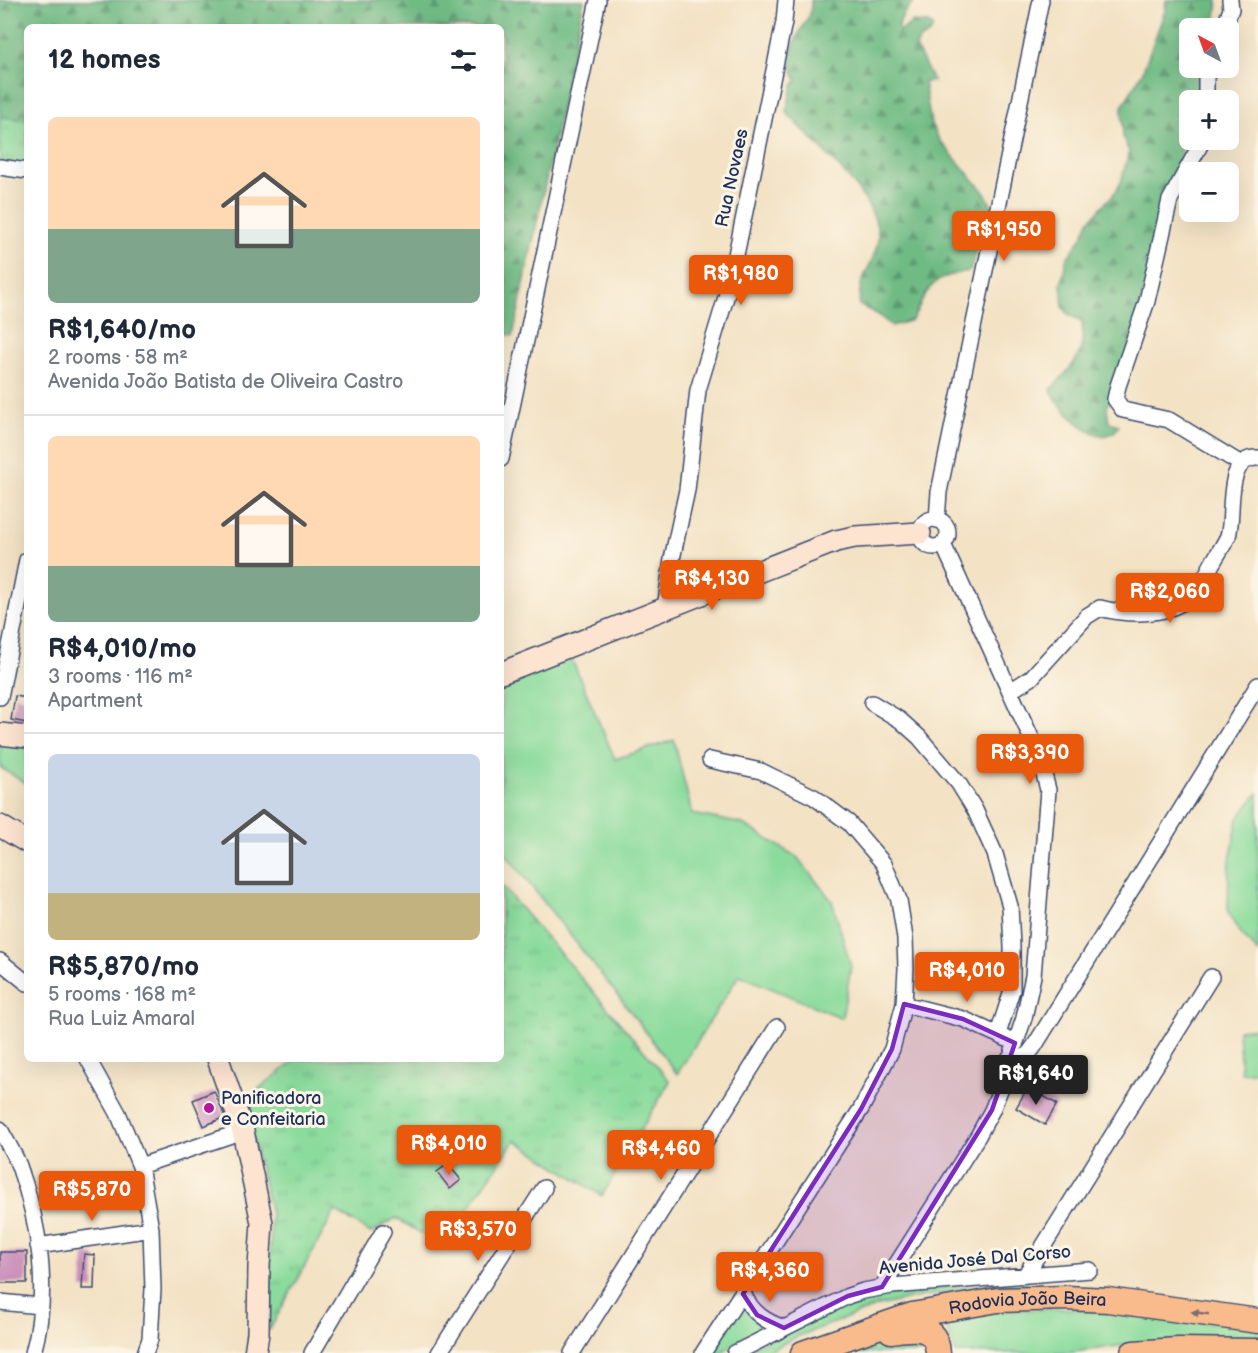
<!DOCTYPE html>
<meta charset="utf-8">
<style>
body{margin:0;font-family:"Balsamiq Sans",sans-serif;background:#f2f2f3;color:#1f2937;height:100vh;display:flex;flex-direction:column;font-size:22px;white-space:nowrap}
*{box-sizing:border-box;margin:0}
p{font-size:20px;color:#747a83}
.icon{flex:none;width:33px;height:33px;fill:none;stroke:currentColor;stroke-width:2;stroke-linecap:round;stroke-linejoin:round}
.map{position:relative;flex:1;overflow:hidden}
.details{position:absolute;left:24px;top:24px;width:480px;height:1038px;display:flex;flex-direction:column;background:#fff;border-radius:9px;box-shadow:0 6px 24px #0002}
.details>*{flex:none}
.needle{width:39px;rotate:319deg}
.fabs{position:absolute;left:1179px;top:18px;display:grid;gap:12px}
.fabs a{display:grid;place-items:center;width:60px;height:60px;border-radius:9px;background:#fff;box-shadow:0 6px 24px #0002;font-size:30px}
.price{position:absolute;translate:-50% -51px;padding:0 14px;border-radius:6px;background:#ea580c;color:#fff;font-size:20px;line-height:39px;filter:drop-shadow(0 2px 3px #0008)}
.price::after{content:'';position:absolute;left:50%;top:36px;width:18px;height:14px;margin-left:-9px;background:inherit;clip-path:polygon(0 0,100% 0,50% 100%)}
.price.on{background:#222;color:#fff}
ul{padding:0;list-style:none}
li{display:grid;align-content:center;gap:12px;height:318px;padding:0 24px}
li+li{border-top:2px solid #e0e1e3}
li span{display:grid;place-items:center;height:186px;border-radius:9px;color:#555}
li>.icon{margin-inline-start:auto}
span .icon{width:108px;height:108px;fill:#fffc;stroke-width:1}
li b{font-size:26px}
h2{display:flex;justify-content:space-between;align-items:center;height:72px;padding:0 24px;font-size:26px}
.map>svg:first-child{display:block}
.green{fill:#8adb9c;stroke:#52857d;stroke-width:1.5}
.forest{fill:url(#forest-firs);stroke:#457571;stroke-width:1.5}
.park{fill:url(#park-tufts);stroke:#52857d;stroke-width:1.5}
.building{fill:#ca8fbb}
.lines{fill:none;stroke-linecap:round;stroke-linejoin:round}
.street-casing{stroke:#3b4a6d;stroke-width:18}
.secondary-casing{stroke:#3b4a6d;stroke-width:24}
.primary-casing{stroke:#3b4a6d;stroke-width:27}
.street{stroke:#fff;stroke-width:15}
.secondary{stroke:#fde4d1;stroke-width:21}
.primary{stroke:#fabb8c;stroke-width:24}
.oneway{fill:#7f6e73}
.marked{fill:#7b2cbf;fill-opacity:0.2;stroke:#7b2cbf;stroke-width:4.5;stroke-linejoin:round}
.poi-dot{fill:#b5179e;stroke:#fcf5e5;stroke-width:2}
.labels{text-anchor:middle;dominant-baseline:central;stroke-width:6;stroke-linejoin:round;paint-order:stroke}
.street-label{font-size:18px;fill:#1b2f5e;stroke:#fcf5e5}
.poi-label{font-size:18px;fill:#1b2f5e;stroke:#fcf5e5;text-anchor:start}
</style>
<div class="map">
<svg width="1258" height="1353" viewBox="0 0 1258 1353">
<defs>
<pattern id="forest-firs" width="22" height="20" patternUnits="userSpaceOnUse" patternTransform="scale(1.5)"><rect width="22" height="20" fill="#6fbb84"/><path d="M5 1l3.5 6h-7zM16 11l3.5 6h-7z" fill="#5a986f"/></pattern>
<pattern id="park-tufts" width="24" height="20" patternUnits="userSpaceOnUse" patternTransform="scale(1.5)"><rect width="24" height="20" fill="#8adb9c"/><path d="M3 7l-1-3M5 7V3M7 7l1-3M15 17l-1-3M17 17v-4M19 17l1-3" fill="none" stroke="#76bc89"/></pattern>
</defs>
<rect width="100%" height="100%" fill="#fcf5e5"/>
<filter id="ink" filterUnits="userSpaceOnUse"><feTurbulence type="fractalNoise" baseFrequency=".0167" numOctaves="2"/><feDisplacementMap in="SourceGraphic" scale="12" xChannelSelector="R" yChannelSelector="G"/><feConvolveMatrix kernelMatrix="1 2 1 2 8 2 1 2 1" color-interpolation-filters="sRGB"/></filter>
<filter id="wash" filterUnits="userSpaceOnUse"><feTurbulence type="fractalNoise" baseFrequency=".008" numOctaves="4" result="noise"/><feDisplacementMap in="SourceGraphic" scale="24" xChannelSelector="R" yChannelSelector="G"/><feGaussianBlur stdDeviation="1.35" result="paint"/><feColorMatrix in="noise" values="0 0 0 0 0 0 0 0 0 0 0 0 0 0 0 0 0 1.4 0 .05"/><feComposite in="paint" operator="in"/></filter>
<g filter="url(#wash)">
<rect width="100%" height="100%" fill="#f3e2c4"/>
<path class="green" d="M569 653 615 759 674 740 692 814 743 824 797 857 832 901 851 966 842 1018 739 975 677 1074 627 1007 501 848V683Z
M0 738 27 740V784L0 767Z
M1258 793V953L1240 932 1228 912 1229 866 1238 818Z
M1258 1028V1071L1241 1073 1238 1030Z
M1027 1282 1026 1287 968 1290 918 1297 878 1306 796 1337 765 1353H741L848 1300 884 1291Z
M743 1302 763 1326 720 1353H706Z
M1091 1308 1258 1328V1342L1170 1341 1125 1345 1067 1353H956L947 1330 938 1318 984 1311Z
M894 1337 924 1340 928 1353H843Z"/>
<path class="forest" d="M0 0H584L513 336 501 334V27H27V168L0 165Z
M811 0H915C907 10 896 19 900 32L912 22 928 23 933 26 931 33 919 40 916 47 933 81 924 82 931 124 940 141 985 193 994 210 984 229 970 271C930 277 930 286 912 320L892 326 877 314 859 305C860 297 859 289 862 282 867 268 877 255 878 239 881 198 811 141 786 112L793 85 797 81C776 40 814 29 811 0Z
M1166 0H1218L1215 25 1214 28H1190V68H1204L1195 100H1190L1189 123 1178 167 1162 209 1144 293 1121 373 1107 407 1109 422 1119 425C1105 457 1056 407 1051 389 1073 366 1086 355 1082 321L1069 315 1063 307 1061 285 1066 260 1082 237 1089 221 1116 191 1121 182 1129 152 1123 137 1122 107 1142 73 1165 11Z"/>
<path class="park" d="M0 117 27 120V171L0 167Z
M501 885 670 1081 602 1196 515 1140 442 1246 396 1218 371 1233 335 1211 269 1331 271 1214 244 1100 297 1059H501Z"/>
<g id="blocks">
<path class="building" d="M15 696 27 698V723L11 720Z
M1028 1087 1057 1104 1045 1125 1016 1108Z
M214 1091 225 1117 204 1126 193 1100Z
M448 1164 461 1180 450 1189 437 1172Z
M0 1252H27V1283H0Z
M84 1254 95 1255 94 1289H82Z"/>
</g>
</g>
<g filter="url(#ink)">
<use href="#blocks" fill-opacity="0" stroke="#3b4a6d" stroke-width="1.5"/>
<g class="lines">
<g class="street-casing">
<path id="street" d="M1224 28 1231 9 1230 0
M1206 100V77L1210 68
M1203 140 1170 200 1147 301 1118 386 1115 399 1123 410 1169 420 1241 464
M0 167 27 171
M501 459 598 0
M920 533a14 14 0 1 1 28 0a14 14 0 1 1-28 0Z
M937 520 939 492 1041 0
M665 609 672 559 687 490 698 390 730 284 784 22 786 0
M1010 691 1031 678 1087 616 1100 608C1130 616 1172 617 1196 592 1202 585 1207 573 1212 564 1217 555 1224 545 1228 536 1235 516 1223 456 1258 458
M0 697 27 560
M872 703 900 720 919 737 959 784 975 810 995 854 1010 906 1012 947V990L998 1034
M0 961 27 983
M904 1004 963 1019 1007 1039
M88 1059 118 1113 140 1166 151 1229 153 1289 150 1339 145 1353
M1009 1059C1021 1065 1029 1054 1035 1045L1258 685
M0 1129C6 1141 14 1153 19 1166 40 1224 50 1293 33 1353
M140 1166 243 1131
M38 1246 151 1229
M1026 1274 1211 977
M882 1287 978 1136 992 1110 1000 1090 1024 1018 1033 976 1048 790 1039 755 943 544
M743 1294C753 1313 764 1321 784 1328
M0 1302 40 1306
M312 1353 383 1232
M439 1353 544 1188
M572 1353 777 1027
M703 1353 861 1109 892 1049 904 1004 906 969 905 938 899 900 884 864 849 823 814 797 761 771 710 760
M735 1353 848 1296 863 1291 892 1286 1090 1270"/>
</g>
<g class="secondary-casing">
<path id="secondary" d="M501 673 836 541 855 537 920 533
M0 734 27 737
M0 826 27 842
M218 1059 243 1131 262 1223 259 1266 258 1333 255 1353"/>
</g>
<g class="primary-casing">
<g id="primary">
<path d="M891 1331C913 1328 936 1323 938 1353"/>
<path id="s1" d="M803 1353 912 1315 998 1300 1066 1298 1108 1300 1258 1321"/>
<path d="M1133 1353 1178 1350 1258 1351"/>
</g>
</g>
<use href="#street" class="street"/>
<use href="#secondary" class="secondary"/>
<use href="#primary" class="primary"/>
</g>
<defs><path id="oneway-solid" d="M-6-.8H1V-3.2L6.5 0L1 3.2V.8H-6Z" transform="scale(1.5)"/></defs>
<use class="oneway" href="#oneway-solid" transform="translate(1200 1313) rotate(-172)"/>
</g>
<path class="marked" d="M904 1004 963 1019 1015 1043 992 1110 882 1287 848 1296 784 1328 757 1315 743 1294 861 1109 892 1049Z"/>
<circle class="poi-dot" cx="209" cy="1108" r="6"/>
<g class="labels">
<g class="street-label">
<text transform="translate(732 178) rotate(-78)">Rua Novaes</text>
<text transform="translate(975 1260) rotate(-5)">Avenida José Dal Corso</text>
<text stroke="none"><textPath href="#s1" startOffset="232">Rodovia João Beira</textPath></text>
</g>
<g class="poi-label">
<text x="221" y="1098">Panificadora<tspan x="221" dy="21">e Confeitaria</tspan></text>
</g>
</g>
</svg>
<div class="fabs">
<a><svg class="needle" viewBox="-14 -14 28 28"><path d="M0-13l5 13h-10z" fill="#e53935"/><path d="M0 13l5-13h-10z" fill="#747a83"/></svg></a>
<a>+</a>
<a>−</a>
</div>
<b class="price" style="left:1004px;top:262px">R$1,950</b>
<b class="price" style="left:741px;top:306px">R$1,980</b>
<b class="price" style="left:712px;top:611px">R$4,130</b>
<b class="price" style="left:1170px;top:624px">R$2,060</b>
<b class="price" style="left:1030px;top:785px">R$3,390</b>
<b class="price" style="left:967px;top:1003px">R$4,010</b>
<b class="price on" style="left:1036px;top:1106px">R$1,640</b>
<b class="price" style="left:449px;top:1176px">R$4,010</b>
<b class="price" style="left:661px;top:1181px">R$4,460</b>
<b class="price" style="left:92px;top:1222px">R$5,870</b>
<b class="price" style="left:478px;top:1262px">R$3,570</b>
<b class="price" style="left:770px;top:1303px">R$4,360</b>
<section class="details">
<h2>12 homes<svg class="icon" aria-label="filters" viewBox="0 0 24 24"><path d="M4 7h16M4 17h16"/><circle cx="9" cy="7" r="2"/><circle cx="15" cy="17" r="2"/></svg></h2>
<ul>
<li><span style="background:linear-gradient(#ffd9b3 60%,#7fa58c 0)"><svg class="icon" aria-label="home" viewBox="0 0 24 24"><path d="M3 11l9-7 9 7M6 9v11h12V9"/></svg></span><div><b>R$1,640/mo</b><p>2 rooms · 58 m²</p><p>Avenida João Batista de Oliveira Castro</p></div></li>
<li><span style="background:linear-gradient(#ffd9b3 70%,#7fa58c 0)"><svg class="icon" aria-label="home" viewBox="0 0 24 24"><path d="M3 11l9-7 9 7M6 9v11h12V9"/></svg></span><div><b>R$4,010/mo</b><p>3 rooms · 116 m²</p><p>Apartment</p></div></li>
<li><span style="background:linear-gradient(#c9d6e8 75%,#c2b280 0)"><svg class="icon" aria-label="home" viewBox="0 0 24 24"><path d="M3 11l9-7 9 7M6 9v11h12V9"/></svg></span><div><b>R$5,870/mo</b><p>5 rooms · 168 m²</p><p>Rua Luiz Amaral</p></div></li>
</ul>
</section>
</div>
